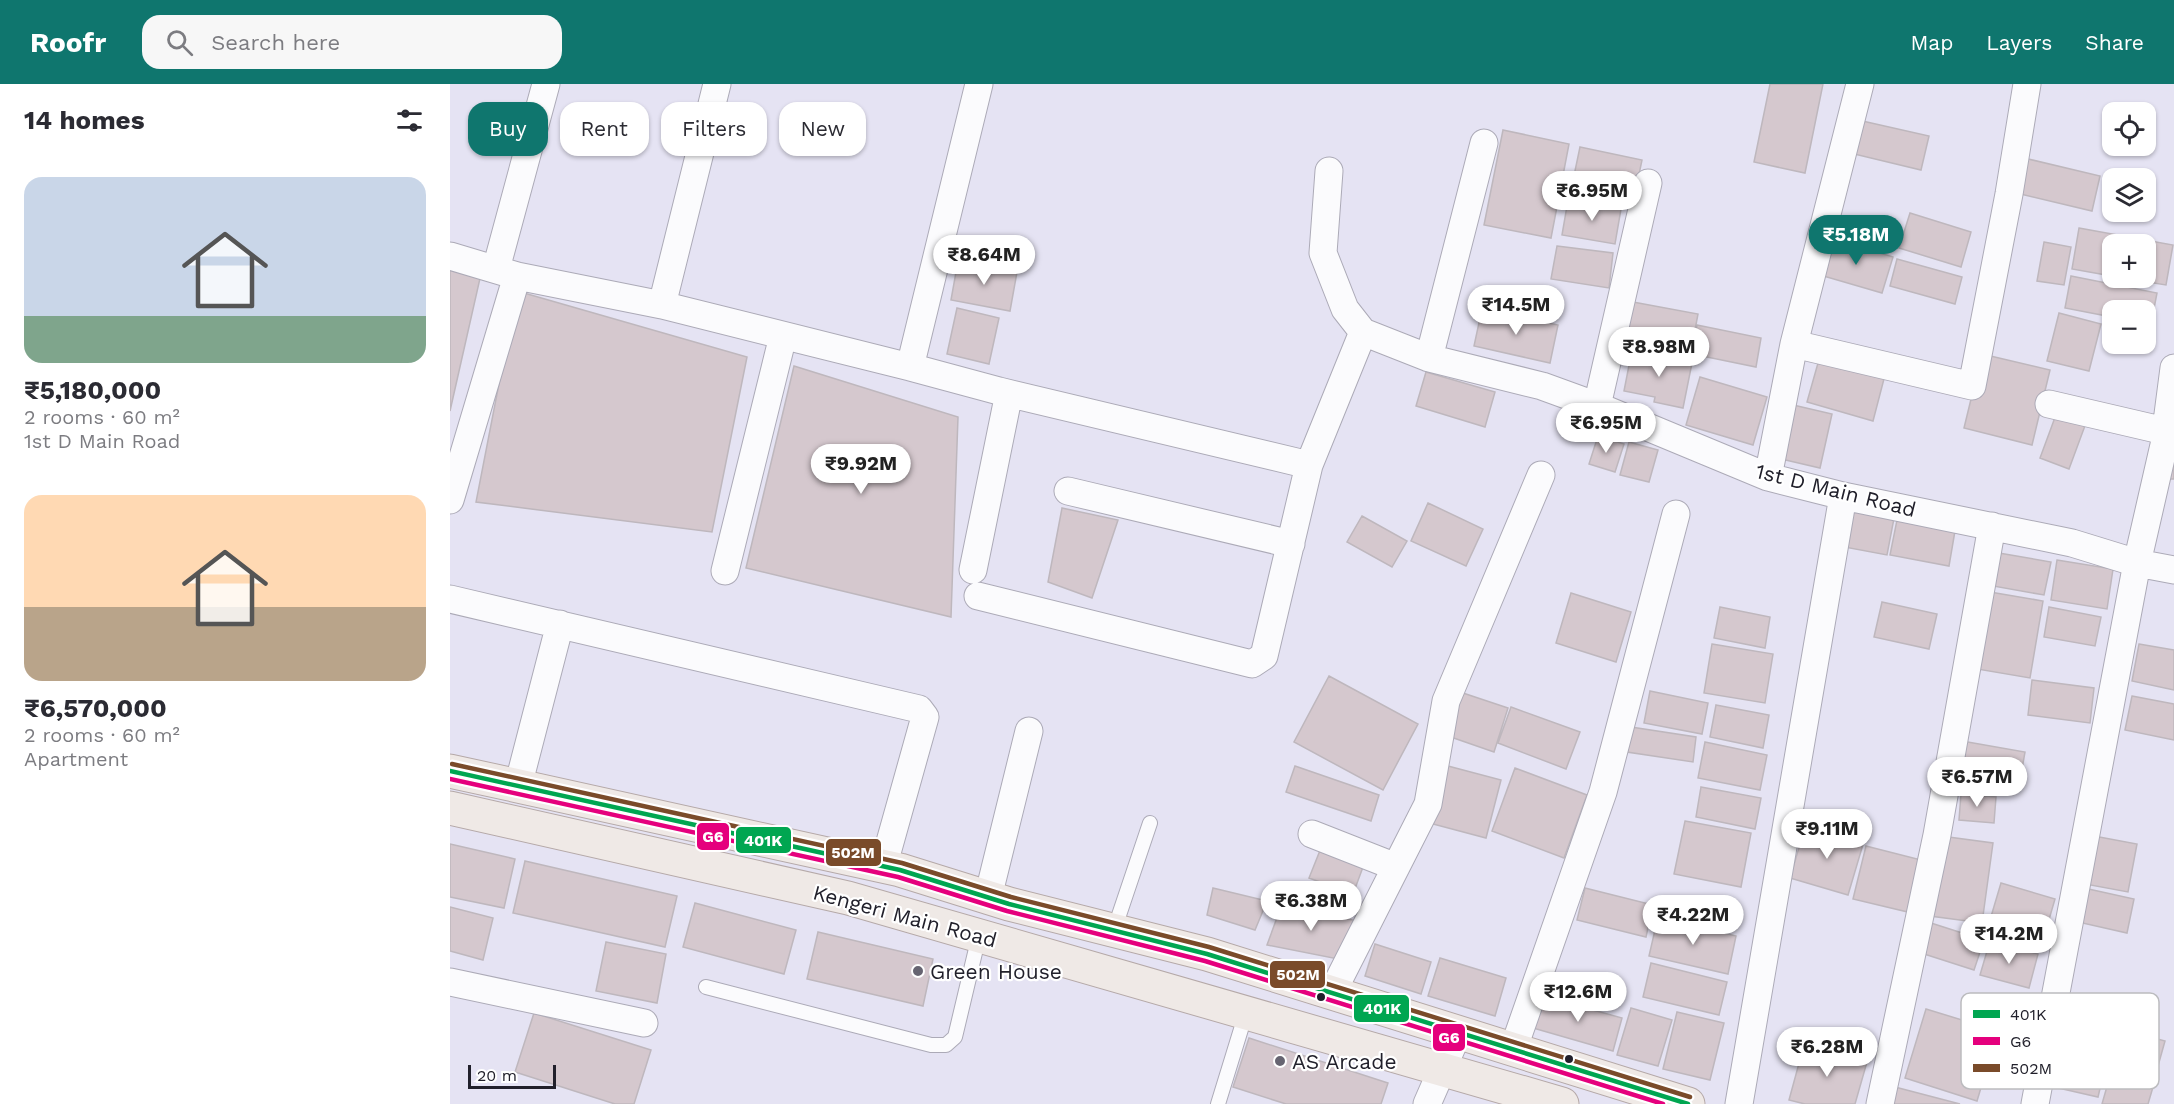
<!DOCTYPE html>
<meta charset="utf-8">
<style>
body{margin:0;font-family:"Work Sans",sans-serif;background:#f7f7f7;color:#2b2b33;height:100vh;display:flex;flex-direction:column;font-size:22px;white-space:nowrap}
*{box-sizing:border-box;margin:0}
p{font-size:20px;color:#7c7c81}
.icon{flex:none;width:33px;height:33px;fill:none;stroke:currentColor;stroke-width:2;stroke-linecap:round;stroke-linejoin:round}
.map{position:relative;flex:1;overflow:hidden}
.drawer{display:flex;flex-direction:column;background:#fff;width:450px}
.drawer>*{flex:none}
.top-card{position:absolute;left:18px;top:18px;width:570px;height:54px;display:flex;gap:12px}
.tools{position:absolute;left:1652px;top:18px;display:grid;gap:12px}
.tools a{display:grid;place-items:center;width:54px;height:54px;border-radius:12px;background:#fff;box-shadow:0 2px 4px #0004;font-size:30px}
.scale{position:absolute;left:18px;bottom:15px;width:88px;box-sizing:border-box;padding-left:6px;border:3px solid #21202b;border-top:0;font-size:16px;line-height:21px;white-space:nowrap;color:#21202b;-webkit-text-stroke:4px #fff;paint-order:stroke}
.price{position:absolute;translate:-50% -51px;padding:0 14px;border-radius:21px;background:#fff;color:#222;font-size:20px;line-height:39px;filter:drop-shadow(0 2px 3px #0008)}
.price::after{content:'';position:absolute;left:50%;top:36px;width:18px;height:14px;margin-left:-9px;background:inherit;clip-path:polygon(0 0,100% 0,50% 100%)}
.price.selected{background:#0f766e;color:#fff}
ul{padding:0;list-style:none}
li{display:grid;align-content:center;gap:12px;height:318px;padding:0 24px}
li span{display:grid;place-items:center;height:186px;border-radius:18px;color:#555}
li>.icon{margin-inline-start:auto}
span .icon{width:108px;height:108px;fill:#fffc;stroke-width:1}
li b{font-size:26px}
h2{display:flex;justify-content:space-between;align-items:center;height:72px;padding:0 24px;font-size:26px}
.chip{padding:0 21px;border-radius:18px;background:#fff;box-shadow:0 2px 4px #0004;font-size:21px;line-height:54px}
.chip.selected{background:#0f766e;color:#fff}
header{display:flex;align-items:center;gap:36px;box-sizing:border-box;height:84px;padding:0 30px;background:#0f766e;color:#fff}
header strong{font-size:28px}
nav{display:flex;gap:33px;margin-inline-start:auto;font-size:21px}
.search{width:420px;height:54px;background:#f7f7f7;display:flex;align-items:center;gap:15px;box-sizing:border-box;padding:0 21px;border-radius:18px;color:#7c7c81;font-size:22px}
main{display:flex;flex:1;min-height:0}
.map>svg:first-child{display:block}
.building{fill:#d5c8ce;stroke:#beb7bd;stroke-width:1.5}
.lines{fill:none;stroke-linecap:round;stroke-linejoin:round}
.service-casing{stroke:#acaab7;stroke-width:16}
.minor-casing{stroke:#acaab7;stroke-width:29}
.primary-casing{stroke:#b5a9a8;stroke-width:35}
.service{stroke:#fbfbfd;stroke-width:14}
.minor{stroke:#fbfbfd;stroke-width:27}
.primary{stroke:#efe9e6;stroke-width:33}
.bus-1-casing{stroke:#fff;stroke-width:9}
.bus-2-casing{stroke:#fff;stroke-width:9}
.bus-3-casing{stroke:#fff;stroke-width:9}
.bus-1{stroke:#00a651;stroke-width:4.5}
.bus-2{stroke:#e5007d;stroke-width:4.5}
.bus-3{stroke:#7a4b2a;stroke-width:4.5}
.poi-dot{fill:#666471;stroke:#fff;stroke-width:2}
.bus-dot{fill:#21202b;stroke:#fff;stroke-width:2}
.labels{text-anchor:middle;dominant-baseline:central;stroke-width:4.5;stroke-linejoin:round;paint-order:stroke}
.street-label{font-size:21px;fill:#21202b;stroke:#fff}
.poi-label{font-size:21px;fill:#21202b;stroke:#fff;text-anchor:start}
.key{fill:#fff;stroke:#bcbcbf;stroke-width:1.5}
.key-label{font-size:16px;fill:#21202b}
.line-badge{stroke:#fff;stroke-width:2}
.badge-label{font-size:16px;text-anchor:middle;font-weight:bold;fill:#fff}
</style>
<header>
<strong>Roofr</strong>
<div class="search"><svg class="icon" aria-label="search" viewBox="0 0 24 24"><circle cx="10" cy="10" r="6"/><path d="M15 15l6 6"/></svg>Search here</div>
<nav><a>Map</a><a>Layers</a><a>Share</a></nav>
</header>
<main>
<section class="drawer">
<h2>14 homes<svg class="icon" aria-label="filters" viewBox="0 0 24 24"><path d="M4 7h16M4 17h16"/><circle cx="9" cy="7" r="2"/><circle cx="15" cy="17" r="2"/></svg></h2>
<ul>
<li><span style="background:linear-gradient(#c9d6e8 75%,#7fa58c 0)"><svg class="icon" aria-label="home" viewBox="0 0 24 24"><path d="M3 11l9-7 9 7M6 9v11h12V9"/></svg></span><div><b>₹5,180,000</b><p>2 rooms · 60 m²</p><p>1st D Main Road</p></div></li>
<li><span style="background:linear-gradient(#ffd9b3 60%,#b9a48a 0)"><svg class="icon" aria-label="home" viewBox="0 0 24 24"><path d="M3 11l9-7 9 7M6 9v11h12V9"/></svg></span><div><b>₹6,570,000</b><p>2 rooms · 60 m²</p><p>Apartment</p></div></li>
</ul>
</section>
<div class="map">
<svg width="1724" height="1020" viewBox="0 0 1724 1020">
<rect width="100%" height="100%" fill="#e5e3f3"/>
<path class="building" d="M1320 0H1373L1355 89 1304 78Z
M1408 36 1479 52 1471 86 1400 69Z
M1053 46 1119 60 1101 154 1034 141Z
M1130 63 1192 76 1183 119 1121 106Z
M1574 74 1650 92 1642 127 1566 109Z
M1118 116 1171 125 1165 160 1112 151Z
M1460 129 1521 148 1511 183 1449 164Z
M1629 144 1723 161 1716 201 1672 194H1695V160H1662V192L1622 185Z
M1380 154 1443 173 1432 209 1370 191Z
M1594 158 1621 163 1614 201 1587 197Z
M1107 162 1163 169 1159 204 1101 195Z
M1447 175 1512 193 1505 220 1440 202Z
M508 177 567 188 560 227 501 216Z
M0 186 31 190 0 327Z
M1621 192 1707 209 1701 240 1695 239V226H1662V233L1615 224Z
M67 207 297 273 262 448 26 418Z
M1183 218 1248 230 1240 272 1175 260Z
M507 224 549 234 539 280 497 270Z
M1032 225 1108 241 1100 279 1024 262Z
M1609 229 1651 240 1639 287 1597 277Z
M1247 241 1311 254 1306 283 1242 270Z
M1182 266 1242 279 1233 324 1204 318 1205 313 1174 307Z
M1532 270 1600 286 1582 361 1514 344Z
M1370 272 1435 291 1423 337 1357 318Z
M344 282 508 333 501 533 296 484Z
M976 288 1045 308 1035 343 966 322Z
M1250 293 1317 313 1303 361 1236 341Z
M1339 320 1382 330 1370 384 1327 374Z
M1607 328 1636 339 1619 385 1590 374Z
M1148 352 1174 360 1165 388 1139 380Z
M1179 358 1208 366 1199 398 1170 391Z
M1724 362V395H1717Z
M978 419 1033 445 1016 482 961 457Z
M1396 421 1445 429 1437 471 1389 462Z
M612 424 668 436 642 514 598 498Z
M1448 431 1506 441 1499 482 1440 471Z
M912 432 957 457 942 483 897 458Z
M1549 469 1601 478 1594 511 1543 502Z
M1607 476 1663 485 1657 525 1601 516Z
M1540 508 1593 517 1580 594 1527 585Z
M1121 509 1181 528 1166 578 1106 559Z
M1432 518 1487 530 1479 565 1424 553Z
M1270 523 1320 533 1315 564 1264 554Z
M1599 523 1651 533 1645 562 1594 553Z
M1262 560 1323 570 1315 619 1254 609Z
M1689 560 1724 566V606L1682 597Z
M879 592 968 640 933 706 844 658Z
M1582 596 1644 604 1640 639 1578 631Z
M1200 607 1258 619 1252 650 1194 639Z
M1010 608 1058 624 1044 668 995 651Z
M1682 612 1724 620V656L1675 646Z
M1266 621 1319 631 1313 664 1260 653Z
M1061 623 1130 648 1116 685 1048 659Z
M1181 643 1246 653 1243 678 1177 668Z
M1512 657 1575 668 1569 702 1506 691Z
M1255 658 1317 671 1310 706 1248 694Z
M845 682 929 711 921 737 836 708Z
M998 682 1051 696 1036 754 983 740Z
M1065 684 1137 711 1114 774 1042 747Z
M1251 703 1311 714 1305 745 1246 733Z
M1511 710 1546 713 1544 739 1509 736Z
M1235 737 1301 749 1291 803 1224 790Z
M1356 740 1414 757 1398 811 1340 794Z
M1491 752 1543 759 1532 839 1480 832Z
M1644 752 1687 760 1678 808 1635 800Z
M873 759 916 775 903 810 859 794Z
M0 760 65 775 54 824 0 813Z
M1416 762 1475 777 1462 829 1403 815Z
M75 777 227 812 215 863 63 829Z
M1551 799 1605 815 1591 863 1537 846Z
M763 804 817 817 805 846 757 831Z
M1135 804 1203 821 1196 853 1127 836Z
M1634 804 1684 815 1677 849 1628 838Z
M245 819 346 846 334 890 233 863Z
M832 820 907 837 888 875 817 861Z
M0 823 43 834 33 876 0 867Z
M1208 833 1286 852 1278 890 1199 872Z
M1481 839 1534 856 1524 886 1471 869Z
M368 848 483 875 473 922 357 895Z
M1540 857 1588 870 1579 904 1530 891Z
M156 858 216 870 207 919 146 907Z
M925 860 981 878 971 910 915 892Z
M990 874 1056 894 1045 932 978 912Z
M1201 879 1277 898 1269 931 1193 913Z
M1092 912 1172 934 1163 967 1083 944Z
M1181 924 1222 936 1208 982 1167 971Z
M1476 925 1548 947 1527 1017 1455 994Z
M1227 928 1274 939 1260 996 1213 985Z
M84 929 201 966 184 1020H165L65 988Z
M1667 944 1715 957 1706 989 1658 976Z
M799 954 938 999 931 1020H836L783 1003Z
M1354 961 1417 978 1405 1020H1355L1339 1016Z
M1603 967 1656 979 1648 1013 1595 1001Z
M1660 992 1703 1003 1698 1020H1652Z
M1445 1003 1510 1020H1441Z"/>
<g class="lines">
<g class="service-casing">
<path id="service" d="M664 846 700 739
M256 903 481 961H496L505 953 529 852
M768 1020 796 929"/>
</g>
<g class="minor-casing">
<path id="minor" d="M879 87 873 169 895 225 913 248 979 274 1092 302 1147 322 1318 393 1393 412 1622 459 1687 479 1724 486
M0 172 67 192 212 221 460 283 529 0
M46 185 96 0
M212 221 267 0
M1344 260 1522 302 1559 110 1577 0
M979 274 1034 59
M460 283 549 307 555 310 558 314 523 486
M549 307 859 381
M1599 320 1715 347
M1147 322 1198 99
M1318 393 1344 260 1410 0
M618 407 841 460
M0 416 67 192
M275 487 333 252
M528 512 802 580 814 572 859 381 913 248
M0 515 469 625 475 633 433 783
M68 702 110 540
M862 750 946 783
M538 813 579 647
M0 898 194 939
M882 909 978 720 996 617 1091 391
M1063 966 1153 708 1226 430
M977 1020 1008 949
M1289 1020 1393 412
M1430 1020 1487 751 1542 442
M1585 1020 1687 479 1714 361 1724 284"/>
</g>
<g class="primary-casing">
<path id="primary" d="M0 687 450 786 559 820 757 870 1238 1020
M0 724 398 814 1112 1020"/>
</g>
<use href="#service" class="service"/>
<use href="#minor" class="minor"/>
<use href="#primary" class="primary"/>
<g class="bus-1-casing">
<path id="bus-1" d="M0 687 450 786 559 820 757 870 1238 1020"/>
</g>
<g class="bus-2-casing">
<path id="bus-2" d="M0 695 448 793 557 827 755 877 1213 1020"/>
</g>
<g class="bus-3-casing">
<path id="bus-3" d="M2 680 452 779 561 813 759 863 1240 1013"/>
</g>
<use href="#bus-1" class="bus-1"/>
<use href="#bus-2" class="bus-2"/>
<use href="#bus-3" class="bus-3"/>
</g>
<g class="poi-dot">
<circle cx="468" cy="887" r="6"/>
<circle cx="830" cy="977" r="6"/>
</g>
<g class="bus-dot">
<circle cx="871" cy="913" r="5"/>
<circle cx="1119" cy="975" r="5"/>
</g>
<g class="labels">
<g class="street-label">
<text transform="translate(1386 406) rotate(14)">1st D Main Road</text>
<text transform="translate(455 832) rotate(15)">Kengeri Main Road</text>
</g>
<g class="poi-label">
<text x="480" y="887">Green House</text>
<text x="842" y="977">AS Arcade</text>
</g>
</g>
<rect x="1511" y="909" width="198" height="96" rx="9" class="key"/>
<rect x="1523" y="926" width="27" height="8" fill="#00a651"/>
<rect x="1523" y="953" width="27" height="8" fill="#e5007d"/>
<rect x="1523" y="980" width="27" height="8" fill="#7a4b2a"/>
<g class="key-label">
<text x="1560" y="936">401K</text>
<text x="1560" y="963">G6</text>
<text x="1560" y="990">502M</text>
</g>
<g class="line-badge">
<rect x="246" y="738" width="34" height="29" rx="6" fill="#e5007d"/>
<rect x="285" y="742" width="57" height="28" rx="6" fill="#00a651"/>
<rect x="375" y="754" width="57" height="29" rx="6" fill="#7a4b2a"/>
<rect x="819" y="876" width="57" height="29" rx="6" fill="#7a4b2a"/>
<rect x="903" y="910" width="57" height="29" rx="6" fill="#00a651"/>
<rect x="982" y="939" width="34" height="29" rx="6" fill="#e5007d"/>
</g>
<g class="badge-label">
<text x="263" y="758">G6</text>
<text x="313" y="762">401K</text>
<text x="403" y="774">502M</text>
<text x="848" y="896">502M</text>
<text x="932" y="930">401K</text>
<text x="999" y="959">G6</text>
</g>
</svg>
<div class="tools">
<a><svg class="icon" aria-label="locate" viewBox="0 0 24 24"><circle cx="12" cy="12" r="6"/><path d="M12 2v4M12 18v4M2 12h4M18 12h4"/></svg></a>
<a><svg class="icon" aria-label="layers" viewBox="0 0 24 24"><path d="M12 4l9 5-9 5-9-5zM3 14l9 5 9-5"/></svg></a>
<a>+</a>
<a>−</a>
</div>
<div class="scale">20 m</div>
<b class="price" style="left:1142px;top:138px">₹6.95M</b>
<b class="price selected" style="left:1406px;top:182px">₹5.18M</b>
<b class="price" style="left:534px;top:202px">₹8.64M</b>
<b class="price" style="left:1066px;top:252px">₹14.5M</b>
<b class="price" style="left:1209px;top:294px">₹8.98M</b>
<b class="price" style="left:1156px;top:370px">₹6.95M</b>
<b class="price" style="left:411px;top:411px">₹9.92M</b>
<b class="price" style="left:1527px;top:724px">₹6.57M</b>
<b class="price" style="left:1377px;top:776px">₹9.11M</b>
<b class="price" style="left:861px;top:848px">₹6.38M</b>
<b class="price" style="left:1243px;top:862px">₹4.22M</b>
<b class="price" style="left:1559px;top:881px">₹14.2M</b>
<b class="price" style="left:1128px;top:939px">₹12.6M</b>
<b class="price" style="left:1377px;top:994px">₹6.28M</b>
<div class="top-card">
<a class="chip selected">Buy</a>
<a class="chip">Rent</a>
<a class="chip">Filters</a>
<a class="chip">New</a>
</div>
</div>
</main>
